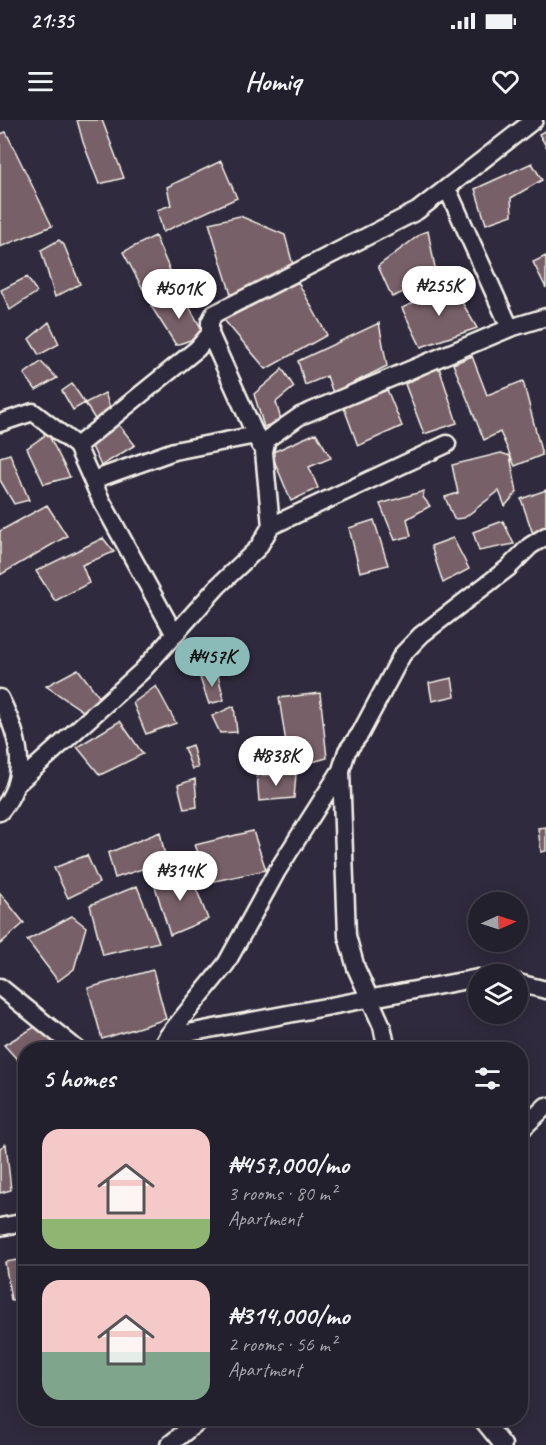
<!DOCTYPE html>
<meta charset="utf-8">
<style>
body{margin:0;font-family:Caveat,sans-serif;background:#2b2836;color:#f1f3f6;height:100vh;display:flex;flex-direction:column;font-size:22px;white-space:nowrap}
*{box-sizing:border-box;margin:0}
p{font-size:20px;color:#a3a3aa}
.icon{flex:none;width:33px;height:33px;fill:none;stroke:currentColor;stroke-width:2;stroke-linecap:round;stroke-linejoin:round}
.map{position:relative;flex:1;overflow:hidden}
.panel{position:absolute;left:18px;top:922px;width:510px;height:384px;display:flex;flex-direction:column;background:#23202e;border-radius:24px;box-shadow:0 3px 15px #0003,0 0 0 2px #403e4a}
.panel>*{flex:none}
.needle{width:39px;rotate:87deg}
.tools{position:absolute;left:468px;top:772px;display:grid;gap:12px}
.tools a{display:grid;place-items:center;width:60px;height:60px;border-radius:50%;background:#23202e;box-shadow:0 3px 15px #0003,0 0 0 2px #403e4a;font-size:30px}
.price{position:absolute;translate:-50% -51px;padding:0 14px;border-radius:21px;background:#fff;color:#222;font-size:20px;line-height:39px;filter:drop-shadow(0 2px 3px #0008)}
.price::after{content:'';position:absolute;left:50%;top:36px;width:18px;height:14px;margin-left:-9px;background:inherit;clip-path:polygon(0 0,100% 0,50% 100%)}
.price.current{background:#8bbbb9;color:#111}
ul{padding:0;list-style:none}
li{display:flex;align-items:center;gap:18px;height:150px;padding:0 24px}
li+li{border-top:2px solid #403e4a}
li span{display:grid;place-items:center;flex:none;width:168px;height:120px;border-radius:18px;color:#555}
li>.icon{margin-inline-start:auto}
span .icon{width:72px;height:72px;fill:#fffc;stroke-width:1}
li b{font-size:26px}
h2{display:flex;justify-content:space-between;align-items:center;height:72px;padding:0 24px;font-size:26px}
.status{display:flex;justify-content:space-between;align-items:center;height:42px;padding:0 30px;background:#23202e;direction:ltr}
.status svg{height:16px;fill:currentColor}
header{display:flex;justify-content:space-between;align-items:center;height:78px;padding:0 24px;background:#23202e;font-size:27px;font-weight:700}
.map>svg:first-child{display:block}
.building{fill:#786067;stroke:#f4f1e8;stroke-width:1.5}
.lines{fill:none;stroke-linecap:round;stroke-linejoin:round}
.street-casing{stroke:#f4f1e8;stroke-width:21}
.street{stroke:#2f2a3d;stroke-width:16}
</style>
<div class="status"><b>21:35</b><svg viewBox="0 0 49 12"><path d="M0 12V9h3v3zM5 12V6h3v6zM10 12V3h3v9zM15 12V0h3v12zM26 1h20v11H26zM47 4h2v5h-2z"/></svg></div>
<header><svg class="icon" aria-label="menu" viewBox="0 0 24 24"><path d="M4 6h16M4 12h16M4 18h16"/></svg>Homiq<svg class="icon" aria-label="heart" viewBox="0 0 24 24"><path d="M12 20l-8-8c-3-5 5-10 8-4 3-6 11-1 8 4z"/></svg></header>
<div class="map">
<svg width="546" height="1325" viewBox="0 0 546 1325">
<rect width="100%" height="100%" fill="#2f2a3d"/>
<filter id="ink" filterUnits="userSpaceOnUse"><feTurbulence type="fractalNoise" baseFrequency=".0167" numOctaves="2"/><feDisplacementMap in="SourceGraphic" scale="12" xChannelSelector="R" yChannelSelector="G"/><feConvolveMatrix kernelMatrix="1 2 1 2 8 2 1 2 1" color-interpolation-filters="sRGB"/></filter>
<g filter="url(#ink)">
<path class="building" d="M77 0H102L124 58 99 64 83 22Z
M546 10V26L539 14Z
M6 12 52 106 0 127V14Z
M221 41 237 78 163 112 157 90 171 85 167 67Z
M532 43 542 60 511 78 512 95 486 104 475 69Z
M240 96 285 115 294 149 232 178 209 103Z
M428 111 437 158 392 177 378 146 422 113Z
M155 116 172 155 143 169 123 132Z
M59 120 64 125 80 164 55 177 41 130Z
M546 136V168L533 142Z
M27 157 37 172 10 190 1 170Z
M298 162 327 215 266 249 224 200Z
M452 165 477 208 421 227 402 188Z
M183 176 205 215 176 225 151 186Z
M49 202 59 224 39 235 29 219Z
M379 203 387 246 333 273 327 256 305 265 298 241Z
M472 236 487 275 523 261 542 335 515 346 500 312 484 320 453 244Z
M41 242 57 258 36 270 24 254Z
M439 247 457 303 424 314 405 264Z
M282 248 294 267 276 282 281 300 264 307 254 274 280 252Z
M72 264 85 283 73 290 62 271Z
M386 267 402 306 358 326 343 285Z
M105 273 112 293 96 301 85 283Z
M118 304 135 325 101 346 90 322Z
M45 308 70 357 44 364 27 328 44 316Z
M316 313 331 338 309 347 318 368 291 381 271 333Z
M501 333 510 336 517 372 505 386 499 371 464 398 454 399 445 377 458 373 452 345Z
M10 334 29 380 14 384 0 360V337Z
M546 370V406L533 414 521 379Z
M424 371 423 377 430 386 407 399 411 416 395 420 380 384Z
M47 385 67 416 0 455V411Z
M374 400 388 445 360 452 349 408Z
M503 401 514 424 479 431 473 412Z
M103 418 114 432 82 445 89 463 55 481 36 451Z
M453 418 469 449 443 463 431 426Z
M78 549 100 578 83 591 46 566Z
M217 551 224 580 209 584 200 558Z
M452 558 455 576 432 581 429 563Z
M156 566 176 603 146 614 133 583Z
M320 573 327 638 290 648 279 578Z
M234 586 237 612 220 613 212 596Z
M120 601 143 634 100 655 77 627Z
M192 625 198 648 192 649 184 628Z
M296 654 294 678 259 681 257 655Z
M195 659 197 687 184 689 178 665Z
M546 707V731L541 732 538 708Z
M253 711 266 750 210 762 195 725Z
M160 712 166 741 115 758 108 733Z
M87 735 99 763 68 778 54 748Z
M189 750 208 799 170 815 153 760Z
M137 766 159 822 103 835 90 785Z
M0 773 24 803 0 824Z
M72 796 86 807 74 849 58 861 27 820Z
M153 850 166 899 102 919 88 868Z
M38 905 56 913 59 930H26V949L4 925Z
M6 1024 11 1070 0 1073V1028Z
M24 1139 26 1178 11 1180 5 1142Z"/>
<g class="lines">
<g class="street-casing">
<path id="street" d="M447 68 510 208
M210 214 260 325
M0 303 33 292 77 326 197 229 210 214V202L214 194 417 91 534 0
M77 326 101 380 175 515
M93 360 174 331 256 315
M271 406 447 324
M0 578C19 616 31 656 0 692
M341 650 347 816 356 848 382 906 387 930
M19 662 142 551 218 466 258 428 271 406 264 332 267 319 300 296 510 208 546 197
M518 863 546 870
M0 867 78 930
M167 917 478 858
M160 930 167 917 226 844 277 751 341 650 347 631 360 614 402 535 421 515 508 448 530 426 546 416
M520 1011 546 986
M0 1107 26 1102
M482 1299 503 1325
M169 1325 201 1299"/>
</g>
<use href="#street" class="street"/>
</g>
</g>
</svg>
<div class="tools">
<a><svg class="needle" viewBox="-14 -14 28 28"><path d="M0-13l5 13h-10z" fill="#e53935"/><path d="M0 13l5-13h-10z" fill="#a3a3aa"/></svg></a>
<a><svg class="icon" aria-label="layers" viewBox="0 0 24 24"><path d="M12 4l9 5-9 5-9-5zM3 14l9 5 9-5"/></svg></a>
</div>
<b class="price" style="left:439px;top:197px">₦255K</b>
<b class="price" style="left:179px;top:200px">₦501K</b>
<b class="price current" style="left:212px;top:568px">₦457K</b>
<b class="price" style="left:276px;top:667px">₦838K</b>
<b class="price" style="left:180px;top:782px">₦314K</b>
<section class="panel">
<h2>5 homes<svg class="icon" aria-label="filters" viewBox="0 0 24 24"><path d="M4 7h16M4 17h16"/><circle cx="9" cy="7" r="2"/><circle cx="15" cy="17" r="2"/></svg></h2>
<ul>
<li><span style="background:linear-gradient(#f6c9c9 75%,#8fb573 0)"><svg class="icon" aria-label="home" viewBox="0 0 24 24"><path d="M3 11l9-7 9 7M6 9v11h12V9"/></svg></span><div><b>₦457,000/mo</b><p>3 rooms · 80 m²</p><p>Apartment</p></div></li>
<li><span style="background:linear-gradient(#f6c9c9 60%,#7fa58c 0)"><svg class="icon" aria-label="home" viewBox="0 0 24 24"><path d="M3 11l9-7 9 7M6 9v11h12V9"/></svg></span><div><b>₦314,000/mo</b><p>2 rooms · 56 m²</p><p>Apartment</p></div></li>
</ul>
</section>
</div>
